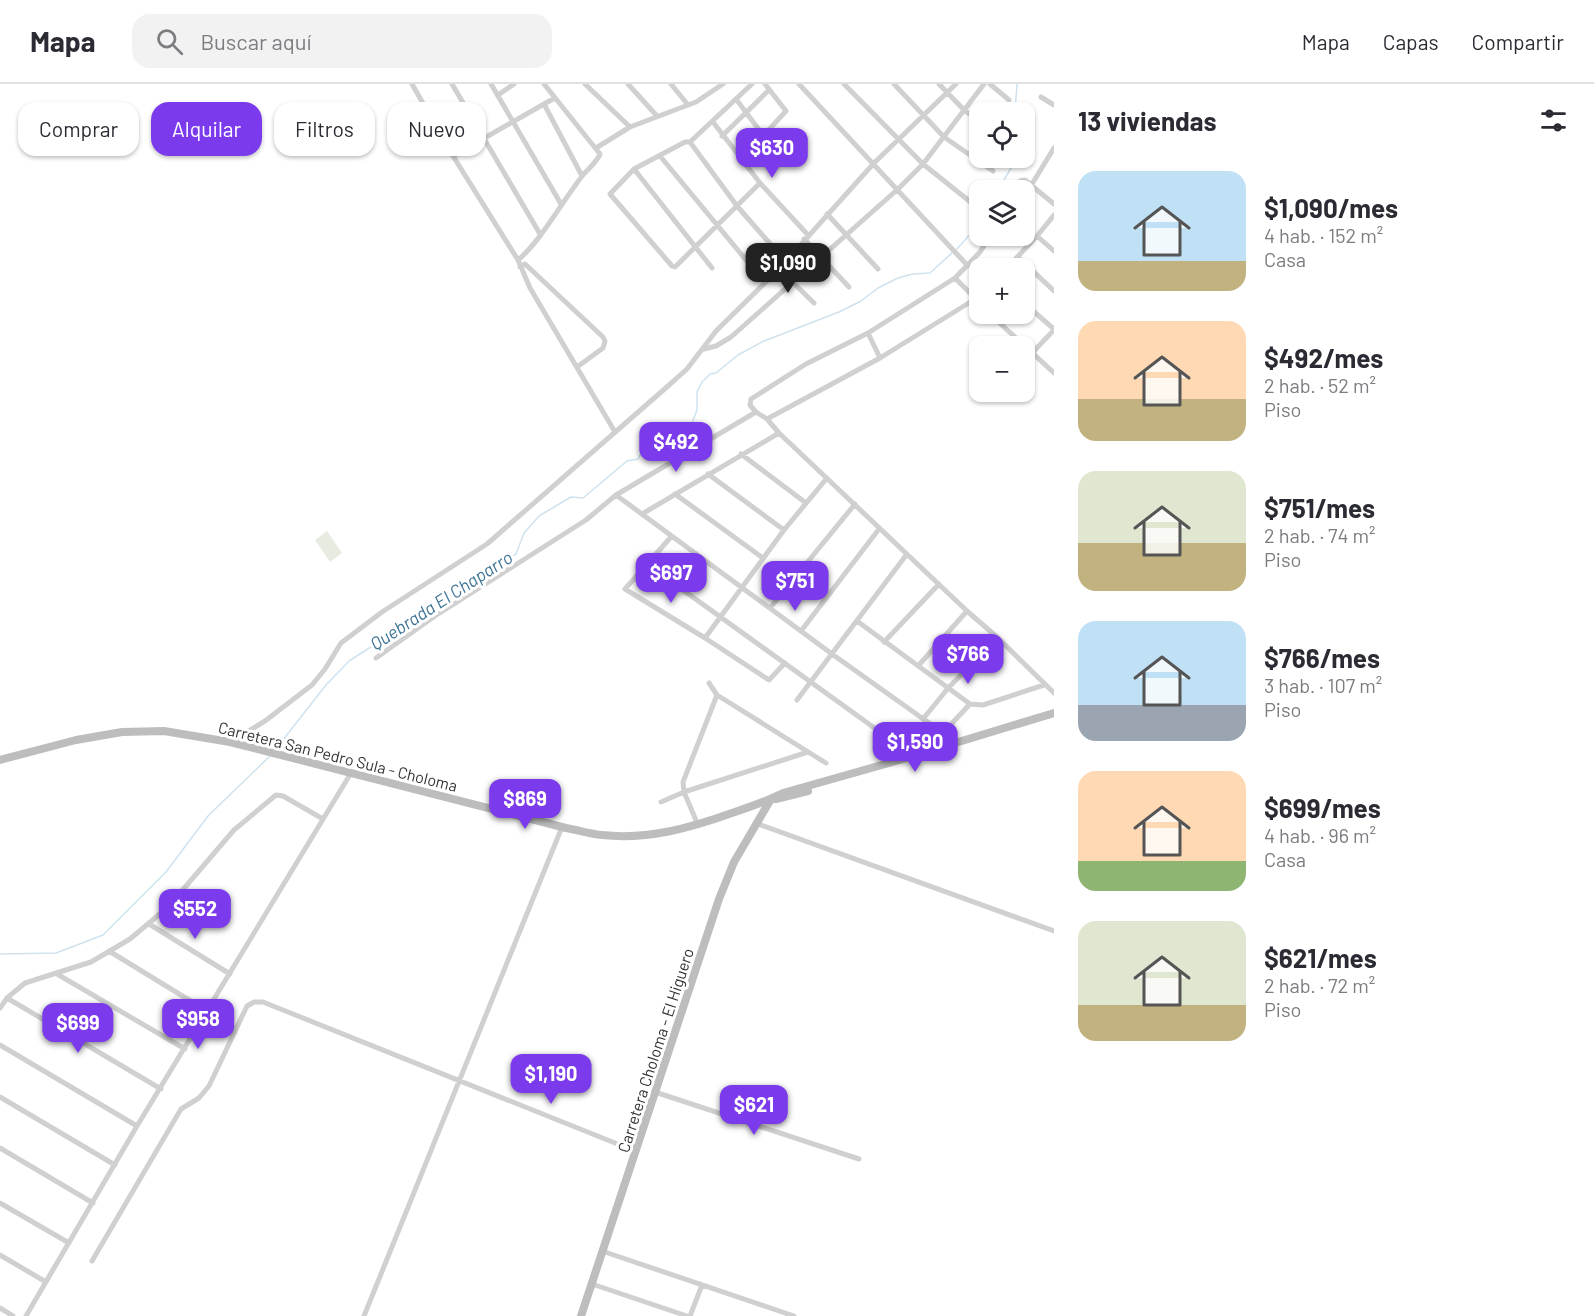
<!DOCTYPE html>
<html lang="es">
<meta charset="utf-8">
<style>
body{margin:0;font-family:Barlow,sans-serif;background:#f2f2f3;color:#2b2b33;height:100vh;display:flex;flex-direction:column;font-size:22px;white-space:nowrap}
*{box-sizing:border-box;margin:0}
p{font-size:20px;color:#7c7c81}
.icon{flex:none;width:33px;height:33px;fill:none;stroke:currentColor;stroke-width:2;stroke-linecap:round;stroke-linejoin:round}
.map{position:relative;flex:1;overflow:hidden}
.drawer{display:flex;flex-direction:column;background:#fff;width:540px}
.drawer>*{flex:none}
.guide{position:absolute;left:18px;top:18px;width:570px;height:54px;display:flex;gap:12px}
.controls{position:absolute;left:969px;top:18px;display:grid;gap:12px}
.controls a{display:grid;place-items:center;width:66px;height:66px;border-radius:12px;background:#fff;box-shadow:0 2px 4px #0004;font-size:30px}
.price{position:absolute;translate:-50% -51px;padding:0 14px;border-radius:12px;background:#7c3aed;color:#fff;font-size:20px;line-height:39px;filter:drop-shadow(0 2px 3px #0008)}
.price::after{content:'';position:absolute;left:50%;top:36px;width:18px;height:14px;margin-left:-9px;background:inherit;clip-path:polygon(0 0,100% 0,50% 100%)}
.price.active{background:#222;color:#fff}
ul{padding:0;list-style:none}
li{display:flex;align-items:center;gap:18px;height:150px;padding:0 24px}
li span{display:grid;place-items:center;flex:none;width:168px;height:120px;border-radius:18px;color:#555}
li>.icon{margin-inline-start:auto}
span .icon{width:72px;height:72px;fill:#fffc;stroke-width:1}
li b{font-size:26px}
h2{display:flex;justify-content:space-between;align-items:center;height:72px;padding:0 24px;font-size:26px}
.pill{padding:0 21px;border-radius:18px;background:#fff;box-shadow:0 2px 4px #0004;font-size:21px;line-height:54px}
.pill.active{background:#7c3aed;color:#fff}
header{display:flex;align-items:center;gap:36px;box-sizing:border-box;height:84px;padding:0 30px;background:#fff;border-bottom:2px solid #e1e1e2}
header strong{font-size:28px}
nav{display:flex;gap:33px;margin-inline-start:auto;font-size:21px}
.search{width:420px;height:54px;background:#f2f2f3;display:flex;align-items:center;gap:15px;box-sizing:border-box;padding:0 21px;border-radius:18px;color:#7c7c81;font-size:22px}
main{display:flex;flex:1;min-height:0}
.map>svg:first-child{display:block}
.green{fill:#e6ecdf}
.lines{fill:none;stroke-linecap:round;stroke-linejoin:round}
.stream{stroke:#cfe2ee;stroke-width:1.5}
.street{stroke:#d0d0d0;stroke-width:5}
.secondary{stroke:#bdbdbd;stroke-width:8}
.labels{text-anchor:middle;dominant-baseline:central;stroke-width:6;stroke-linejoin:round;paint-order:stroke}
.street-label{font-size:16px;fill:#333;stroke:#fff}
.water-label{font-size:18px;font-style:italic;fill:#3f7597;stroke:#fff}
</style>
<header>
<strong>Mapa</strong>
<div class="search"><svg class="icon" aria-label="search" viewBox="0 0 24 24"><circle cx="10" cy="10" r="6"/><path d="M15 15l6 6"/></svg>Buscar aquí</div>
<nav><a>Mapa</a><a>Capas</a><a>Compartir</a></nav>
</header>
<main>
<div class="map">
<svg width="1054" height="1232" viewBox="0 0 1054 1232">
<rect width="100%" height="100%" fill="#fff"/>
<path class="green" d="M327 447 342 469 330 478 315 456Z"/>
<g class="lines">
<path class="stream" d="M1015 28 1017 0
M998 106 1017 74
M957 165 980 139
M275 666 326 601 349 577 516 470 524 449 539 432 571 413 583 414 627 377 638 375 652 351 689 347 697 326V308L702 298 710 290 716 289 738 271 764 257 839 228 861 217 878 204 898 194 913 190 930 189 953 168
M0 870 56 869 103 851 166 788 208 732 270 672"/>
<path class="street" d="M412 0 453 72 518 176C541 157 563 116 583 91 588 85 597 78 600 70L544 0
M452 0 540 150
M491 0 561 120
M585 0 630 43
M628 0 657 32
M671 0 688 21
M799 0 968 182
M844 0 923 80 973 120
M894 0 944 53 993 87
M939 0 965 27 980 37
M990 0 1009 16
M498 11 514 0
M1041 13 1054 21
M555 14 544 20 582 92
M736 15 763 51
M713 38 760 99 808 151
M722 52 769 6
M690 58 752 0
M596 64 630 43 696 18 723 0
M453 72 544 20
M660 72 751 182
M741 76 786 27 765 0
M634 85 712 184
M760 99 677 181 675 183 672 182 610 110 634 85 685 58H690L737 122 772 162
M1032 100 1054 64
M1015 106 1020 97 1025 96 1054 120
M827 130 878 185
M990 152 980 168 955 194 868 249 806 280 751 315 750 321 756 328 767 335 779 349 967 527 998 554 1054 609
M1037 152 1054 167
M804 155 849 203
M1018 173 1054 207
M518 176 530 204 615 348
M520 183 525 180 603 253 605 257 603 264 577 283
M1007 184 1037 152 1054 131
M779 185 814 219
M955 194 980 219
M1024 219 1054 245
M990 230 1054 289
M868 249 880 274
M704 265 716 262 731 253 898 105 923 80 984 0
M1032 269 1054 246
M767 335 880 274 980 212
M741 370 806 419
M708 390 784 446
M675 410 763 474
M616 411 832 570 943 649 952 664
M642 430 779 349
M671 453 625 505 705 554
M647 480 880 648
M770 524 855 420
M857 537 970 620
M801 547 879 445
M884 558 939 500
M376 574 435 532 586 436 616 411 756 328
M785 579 769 596 705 554 784 446 827 394
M918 582 967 527
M709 599 717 611 826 679
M797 616 907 470
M923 635 949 603 998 554
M943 649 970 620 983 621 1044 601
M231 658 265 637 312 601 325 585 341 559 382 528 487 460 668 302 687 285 716 247 779 185 874 79 956 0
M661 718 684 708 808 668
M758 740 1054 847
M698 741 684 708 683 698 717 611
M149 840 230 890
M109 867 207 927
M57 890 185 965
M7 914 161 1005
M0 924 7 914 25 899 91 878 130 855 168 823 234 746 276 711 283 712 323 735
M0 961 137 1042
M655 1008 859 1075
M0 1013 115 1081
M0 1064 93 1119
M0 1119 69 1159
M602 1167 794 1232
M0 1171 46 1198
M92 1177 181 1025 199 1014 209 1002 247 922 254 918H263L635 1067
M592 1200 687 1232
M0 1224 13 1232
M26 1232 137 1042 351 689
M364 1232 562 743
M690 1232 702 1201"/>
<path class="secondary" d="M0 676 76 656 122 648 164 647 230 658 566 744C578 746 590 750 602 751 648 756 690 744 732 729 750 723 767 717 783 709L889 679 1054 629
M776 715 808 707
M581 1232 719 815 734 778 771 715"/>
</g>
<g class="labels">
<g class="street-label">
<text transform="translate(338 672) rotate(14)">Carretera San Pedro Sula - Choloma</text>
<text transform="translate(655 966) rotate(-72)">Carretera Choloma - El Higuero</text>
</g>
<g class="water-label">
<text transform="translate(441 516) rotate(-33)">Quebrada El Chaparro</text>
</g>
</g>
</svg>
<div class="controls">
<a><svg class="icon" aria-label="locate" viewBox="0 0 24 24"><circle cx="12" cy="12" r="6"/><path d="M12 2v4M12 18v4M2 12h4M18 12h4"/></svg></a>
<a><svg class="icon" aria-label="layers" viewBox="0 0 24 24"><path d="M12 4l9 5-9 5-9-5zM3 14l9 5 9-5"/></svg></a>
<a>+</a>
<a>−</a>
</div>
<b class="price" style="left:772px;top:95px">$630</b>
<b class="price active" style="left:788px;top:210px">$1,090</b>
<b class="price" style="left:676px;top:389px">$492</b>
<b class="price" style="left:671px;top:520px">$697</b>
<b class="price" style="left:795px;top:528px">$751</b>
<b class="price" style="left:968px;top:601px">$766</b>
<b class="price" style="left:915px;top:689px">$1,590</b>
<b class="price" style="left:525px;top:746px">$869</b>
<b class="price" style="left:195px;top:856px">$552</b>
<b class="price" style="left:198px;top:966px">$958</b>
<b class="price" style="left:78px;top:970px">$699</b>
<b class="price" style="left:551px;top:1021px">$1,190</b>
<b class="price" style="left:754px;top:1052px">$621</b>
<div class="guide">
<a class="pill">Comprar</a>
<a class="pill active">Alquilar</a>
<a class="pill">Filtros</a>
<a class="pill">Nuevo</a>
</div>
</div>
<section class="drawer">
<h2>13 viviendas<svg class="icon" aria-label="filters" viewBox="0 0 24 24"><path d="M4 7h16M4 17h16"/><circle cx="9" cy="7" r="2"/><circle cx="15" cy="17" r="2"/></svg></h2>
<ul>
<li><span style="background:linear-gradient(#bfe0f5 75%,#c2b280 0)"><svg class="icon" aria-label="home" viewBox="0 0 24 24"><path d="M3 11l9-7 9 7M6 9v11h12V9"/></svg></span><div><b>$1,090/mes</b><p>4 hab. · 152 m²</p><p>Casa</p></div></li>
<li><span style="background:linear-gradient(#ffd9b3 65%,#c2b280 0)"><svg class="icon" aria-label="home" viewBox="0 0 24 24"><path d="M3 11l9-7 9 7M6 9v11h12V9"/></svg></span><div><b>$492/mes</b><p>2 hab. · 52 m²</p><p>Piso</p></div></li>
<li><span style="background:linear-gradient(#dfe7d0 60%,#c2b280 0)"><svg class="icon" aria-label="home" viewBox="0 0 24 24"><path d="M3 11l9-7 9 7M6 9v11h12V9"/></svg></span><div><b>$751/mes</b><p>2 hab. · 74 m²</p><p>Piso</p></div></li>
<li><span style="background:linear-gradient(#bfe0f5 70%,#9aa5b1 0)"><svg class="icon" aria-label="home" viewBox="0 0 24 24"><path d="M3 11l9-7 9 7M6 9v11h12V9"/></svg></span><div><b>$766/mes</b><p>3 hab. · 107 m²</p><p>Piso</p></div></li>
<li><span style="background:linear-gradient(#ffd9b3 75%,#8fb573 0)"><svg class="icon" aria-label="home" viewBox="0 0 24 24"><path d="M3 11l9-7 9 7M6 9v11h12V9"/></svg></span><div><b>$699/mes</b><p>4 hab. · 96 m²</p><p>Casa</p></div></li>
<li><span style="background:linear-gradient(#dfe7d0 70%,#c2b280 0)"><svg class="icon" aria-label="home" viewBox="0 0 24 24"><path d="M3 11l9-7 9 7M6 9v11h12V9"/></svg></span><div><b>$621/mes</b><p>2 hab. · 72 m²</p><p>Piso</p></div></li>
</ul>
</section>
</main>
